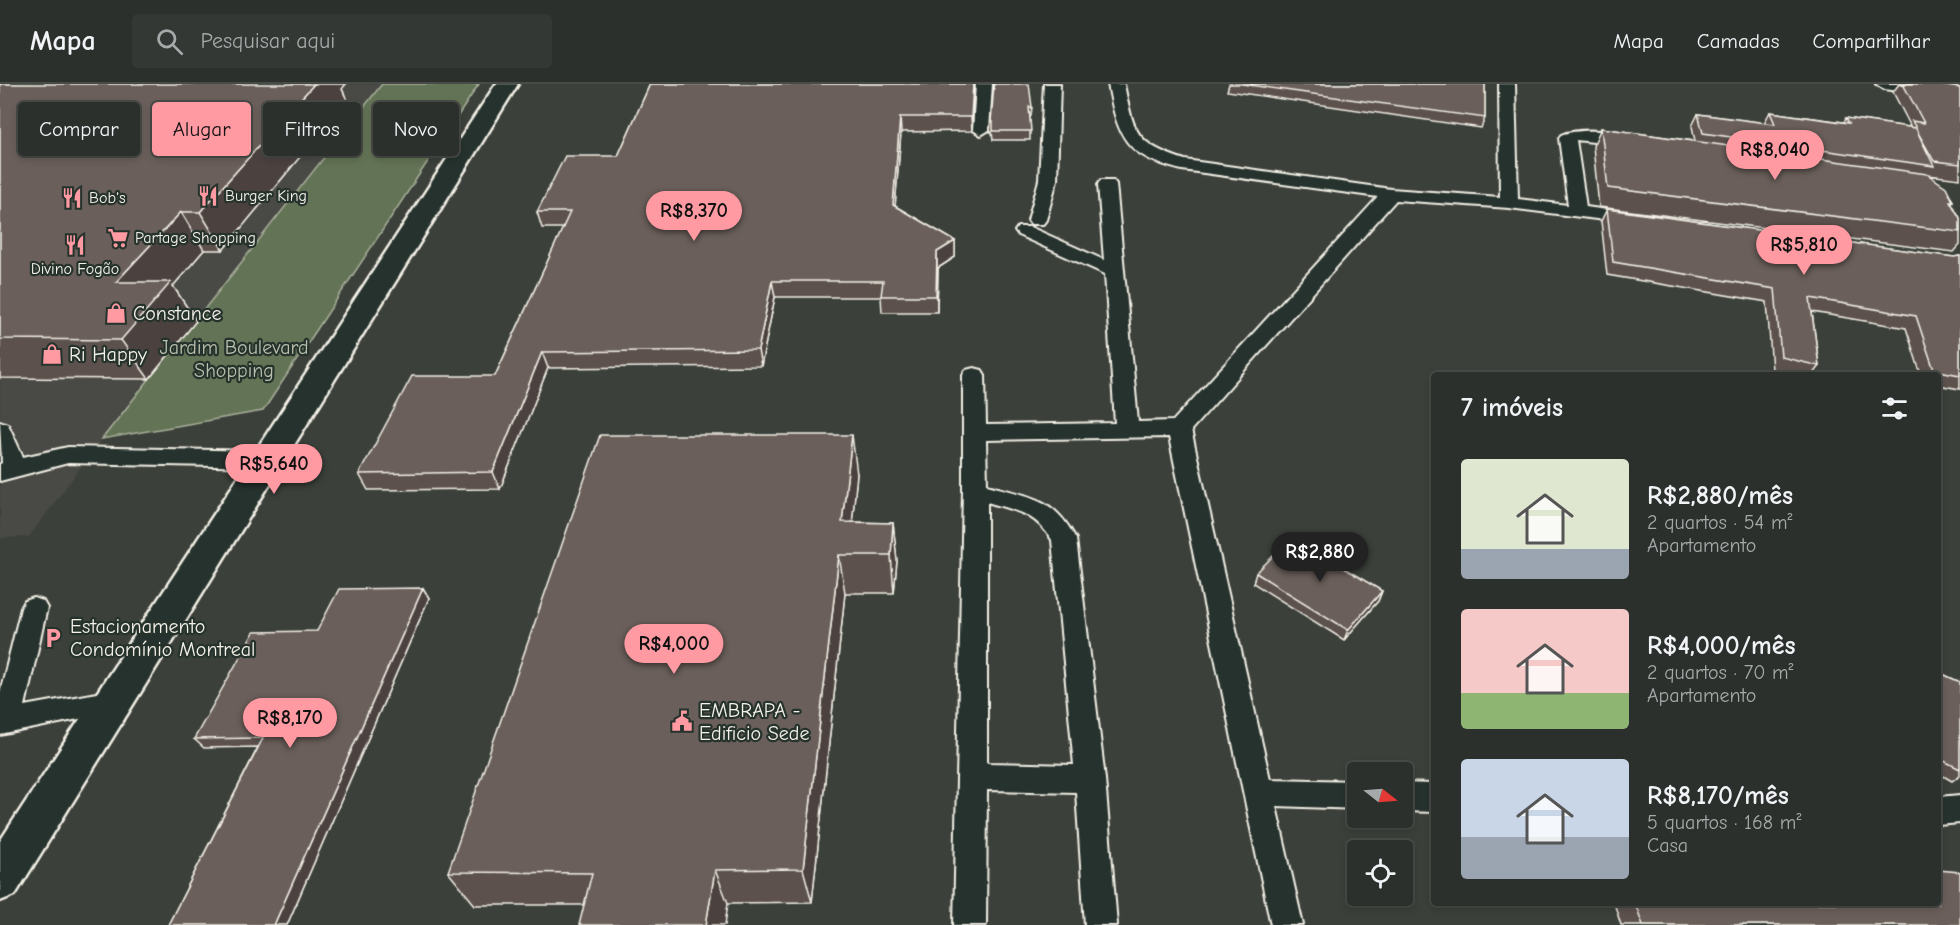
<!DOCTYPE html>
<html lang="pt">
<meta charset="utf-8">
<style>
body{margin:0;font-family:"Comic Neue",sans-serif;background:#343834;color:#f1f3f6;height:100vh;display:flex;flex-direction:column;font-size:22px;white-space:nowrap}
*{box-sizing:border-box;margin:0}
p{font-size:20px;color:#a6a9a9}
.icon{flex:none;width:33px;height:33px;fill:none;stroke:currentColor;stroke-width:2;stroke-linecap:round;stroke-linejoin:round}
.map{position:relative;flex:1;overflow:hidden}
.sheet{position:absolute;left:1431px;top:288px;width:510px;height:534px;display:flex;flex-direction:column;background:#2c302c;border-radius:6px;box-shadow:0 3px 9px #0003,0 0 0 2px #484b48}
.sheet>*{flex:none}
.top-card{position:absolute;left:18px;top:18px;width:570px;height:54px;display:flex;gap:12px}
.needle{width:39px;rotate:107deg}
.fabs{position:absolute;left:1347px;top:678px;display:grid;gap:12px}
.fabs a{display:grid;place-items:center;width:66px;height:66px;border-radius:6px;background:#2c302c;box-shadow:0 3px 9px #0003,0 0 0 2px #484b48;font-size:30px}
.price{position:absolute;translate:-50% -51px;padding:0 14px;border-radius:21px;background:#ff9aa2;color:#111;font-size:20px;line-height:39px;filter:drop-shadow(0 2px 3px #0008)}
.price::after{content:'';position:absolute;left:50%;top:36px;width:18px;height:14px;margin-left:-9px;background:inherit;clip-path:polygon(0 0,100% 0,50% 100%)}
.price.on{background:#222;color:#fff}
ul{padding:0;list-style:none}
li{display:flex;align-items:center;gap:18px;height:150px;padding:0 30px}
li span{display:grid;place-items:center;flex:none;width:168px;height:120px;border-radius:6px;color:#555}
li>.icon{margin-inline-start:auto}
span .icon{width:72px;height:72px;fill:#fffc;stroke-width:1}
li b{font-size:26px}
h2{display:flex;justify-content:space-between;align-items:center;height:72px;padding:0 30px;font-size:26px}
.chip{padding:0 21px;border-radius:6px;background:#2c302c;box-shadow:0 3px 9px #0003,0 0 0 2px #484b48;font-size:21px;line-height:54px}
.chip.on{background:#ff9aa2;color:#111}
header{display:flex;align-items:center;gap:36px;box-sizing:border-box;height:84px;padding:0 30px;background:#2c302c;border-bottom:2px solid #484b48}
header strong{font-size:28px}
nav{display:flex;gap:33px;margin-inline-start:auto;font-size:21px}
.search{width:420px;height:54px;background:#343834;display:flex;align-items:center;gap:15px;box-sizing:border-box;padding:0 21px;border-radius:6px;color:#a6a9a9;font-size:22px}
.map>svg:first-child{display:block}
.built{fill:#494944}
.green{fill:#637355;stroke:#acb29e;stroke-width:1.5}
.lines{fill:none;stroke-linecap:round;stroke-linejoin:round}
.lane-casing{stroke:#f4f1e8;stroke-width:4}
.street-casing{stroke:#f4f1e8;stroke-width:5}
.lane{fill:#26332d;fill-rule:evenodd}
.street{fill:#26332d;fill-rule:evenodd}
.wall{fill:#5c514d;stroke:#f4f1e8;stroke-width:1.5}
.shaded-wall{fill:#4b423f;stroke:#f4f1e8;stroke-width:1.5}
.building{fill:#6b5e5a;stroke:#f4f1e8;stroke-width:1.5}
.labels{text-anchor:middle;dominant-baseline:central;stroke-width:4.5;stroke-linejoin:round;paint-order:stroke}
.far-poi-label{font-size:16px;fill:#f4f1e8;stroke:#26332d;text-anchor:start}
.poi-label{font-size:20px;fill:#f4f1e8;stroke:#26332d;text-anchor:start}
.park-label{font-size:20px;fill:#babfad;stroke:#26332d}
</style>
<header>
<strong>Mapa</strong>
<div class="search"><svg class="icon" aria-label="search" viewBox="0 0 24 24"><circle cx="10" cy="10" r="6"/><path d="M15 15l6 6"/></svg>Pesquisar aqui</div>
<nav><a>Mapa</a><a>Camadas</a><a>Compartilhar</a></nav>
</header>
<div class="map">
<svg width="1960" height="841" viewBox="0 0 1960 841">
<rect width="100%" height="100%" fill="#3b403a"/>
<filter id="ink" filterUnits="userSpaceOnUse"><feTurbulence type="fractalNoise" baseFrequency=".0167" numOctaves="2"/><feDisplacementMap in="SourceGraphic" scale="12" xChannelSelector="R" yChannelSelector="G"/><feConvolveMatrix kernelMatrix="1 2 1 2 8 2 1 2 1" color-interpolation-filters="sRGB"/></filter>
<g filter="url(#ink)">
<path class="built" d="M0 0H382L102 355 29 453 0 454Z"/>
<path class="green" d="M382 0H479L263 327 102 355Z"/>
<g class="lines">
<g class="lane-casing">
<path id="lane" d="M976 0H992L989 46 981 51 973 46Z
M1044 0H1060L1057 96 1046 136 1043 140H1031L1028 136 1039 96Z
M1108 0H1124C1134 50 1135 59 1185 76L1391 105 1500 113 1499 0H1515L1518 115 1568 121 1559 54 1561 51C1576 44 1627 45 1637 57L1629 62 1576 56 1586 123 1642 131 1645 135 1642 139 1636 140 1509 124 1396 116 1191 346 1270 695 1358 697V725L1276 722 1303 841H1271L1169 353 986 356 987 401C1030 413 1053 412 1076 455L1105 695 1117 841H1085L1076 708 987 706 986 841H954L963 406V291L966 286 974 284 982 286 985 291 986 341 1115 339 1105 190 1018 151 1015 147 1018 143H1030L1104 176 1098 100 1101 96H1113L1116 100 1138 338 1173 337 1378 113 1182 86C1125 72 1118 54 1108 0ZM987 418C1017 427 1034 428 1052 456L1074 681 987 679Z
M1876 0H1919L1960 5V15L1884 5Z
M0 337 8 340 23 373 68 363 267 367 275 369 279 375 275 381 267 383 68 379 0 397V380L2 379Z
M34 514 43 517 47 524 25 622 113 606 123 610 127 618 123 626 0 651V609L21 524 25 517Z
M1402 699 1434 700V728L1402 727Z
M1960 711V739L1938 741V713Z"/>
</g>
<g class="street-casing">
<path id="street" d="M496 0H518L15 811 0 817V757Z"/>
</g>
<use href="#lane" class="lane"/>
<use href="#street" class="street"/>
</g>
<path class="wall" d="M0 0 342 5 347 16 223 166H204L173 202 196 237 149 295 0 294Z
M650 0H974L972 47 901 48 895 122 955 157V173L938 184 937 228H882L881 213H775L761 282 548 284 500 405 368 406 359 390 495 292 563 144H542L537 128 618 72Z
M994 0 1032 23 1031 32H1030V56H993L992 48H990L991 38Z
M1229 0H1485V34L1481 44 1227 7Z
M1899 0H1944H1934L1960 4V95L1928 91 1953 117 1952 119 1960 134V161L1954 168 1599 123 1593 62 1601 44 1695 57 1692 42 1698 30 1764 39 1770 28 1844 38 1846 34 1908 43 1910 41 1893 8Z
M1607 125 1954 173 1960 172V305L1938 301V291H1921L1906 244 1812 228 1819 282 1812 291H1795L1772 286 1767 218 1607 191 1601 137Z
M857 390 852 438 893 439 897 477 894 509H845L812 818 584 821H475L448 788Z
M1256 489 1382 507 1378 517 1344 556 1253 499Z
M423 504 429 514 287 841H168L258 663 204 664 194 655 317 547Z
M1938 588 1960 598V691L1952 697 1938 689Z
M1614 819H1938L1960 841H1621Z"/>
<path class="shaded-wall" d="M314 0H346L342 5 347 16 223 166 200 128Z
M973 0H974L972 47 971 33Z
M900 33 901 48 894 136 893 121Z
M181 128 204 166 173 202 196 237 149 295 121 256 116 198Z
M955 157V173L938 184 937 228V168Z
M772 197 775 213 761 282 758 266Z
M542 268 548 284 500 405 493 388Z
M852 351 857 390 849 471 842 438Z
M893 439 897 477 894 509 891 471Z
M839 471 845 509 812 818 803 785Z
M423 504 429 514 287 841H274Z
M1382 507 1378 517 1344 556 1348 546Z
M715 786 728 819 725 841H706Z"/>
<path class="building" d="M0 0H314L200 128H181L116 198H171L121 256 0 255Z
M650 0H973L971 33H900L893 121 955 157 937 168 936 212H881L883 197H772L758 266 542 268 493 388 359 390 412 292H495L570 128H537L565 72H618Z
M994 0H1029L1032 23H1029L1031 47H993V38H991Z
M1242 0H1485V34Z
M1903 0H1933L1960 4V80L1934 77 1916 45 1934 82 1703 49 1698 30 1775 40 1770 28 1849 39 1846 34 1916 44 1912 37 1924 39Z
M1601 44 1927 90 1946 103 1953 117H1950L1960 134V148L1608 104Z
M1607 125 1954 173 1960 172V291L1934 286 1916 232 1810 214 1819 282 1781 273 1775 205 1613 178Z
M600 351H852L842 438 893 439 891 471H839L803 785 715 786 706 841H579L592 789 448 788Z
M1292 453 1382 507 1348 546 1256 489Z
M423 504 274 841H168L263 654 194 655 254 548 317 547 339 505Z
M1938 588 1960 598V685L1938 674Z
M1938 786 1960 788V841H1643L1635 819H1938Z"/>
</g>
<defs>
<g id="restaurant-bare" transform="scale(1.62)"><path d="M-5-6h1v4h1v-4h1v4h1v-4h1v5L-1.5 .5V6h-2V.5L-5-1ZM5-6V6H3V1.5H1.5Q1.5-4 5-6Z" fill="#ff9aa2" stroke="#26332d" stroke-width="2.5" paint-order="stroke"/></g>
<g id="supermarket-bare" transform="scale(1.62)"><path d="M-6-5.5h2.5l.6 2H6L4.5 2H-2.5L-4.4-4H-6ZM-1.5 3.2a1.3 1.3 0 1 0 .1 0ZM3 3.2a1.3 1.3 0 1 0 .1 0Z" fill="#ff9aa2" stroke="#26332d" stroke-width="2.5" paint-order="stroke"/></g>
<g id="shop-bare" transform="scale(1.62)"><path d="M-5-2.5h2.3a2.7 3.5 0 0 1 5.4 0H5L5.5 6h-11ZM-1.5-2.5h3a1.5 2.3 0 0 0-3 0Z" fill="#ff9aa2" stroke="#26332d" stroke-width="2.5" paint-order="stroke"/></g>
<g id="parking-bare" transform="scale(1.62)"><path d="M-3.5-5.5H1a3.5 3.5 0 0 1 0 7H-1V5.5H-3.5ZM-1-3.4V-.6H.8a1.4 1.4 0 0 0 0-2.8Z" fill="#ff9aa2" stroke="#26332d" stroke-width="2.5" paint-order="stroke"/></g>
<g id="civic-bare" transform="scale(1.62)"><path d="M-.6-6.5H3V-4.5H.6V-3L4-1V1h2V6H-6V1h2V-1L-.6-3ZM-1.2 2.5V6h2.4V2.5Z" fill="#ff9aa2" stroke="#26332d" stroke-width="2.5" paint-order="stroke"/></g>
</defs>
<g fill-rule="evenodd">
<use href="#restaurant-bare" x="208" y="112"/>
<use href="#restaurant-bare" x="72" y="114"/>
<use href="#supermarket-bare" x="118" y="154"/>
<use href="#restaurant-bare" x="75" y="161"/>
<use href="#shop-bare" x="116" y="229"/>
<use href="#shop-bare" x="52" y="270"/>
<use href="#parking-bare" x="53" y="554"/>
<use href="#civic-bare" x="682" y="637"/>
</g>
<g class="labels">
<g class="far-poi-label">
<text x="225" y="112">Burger King</text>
<text x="89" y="114">Bob's</text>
<text x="135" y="154">Partage Shopping</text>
<text x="75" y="185" text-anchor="middle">Divino Fogão</text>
</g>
<g class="poi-label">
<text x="133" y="229">Constance</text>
<text x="69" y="270">Ri Happy</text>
<text x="70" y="542">Estacionamento<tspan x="70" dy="23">Condomínio Montreal</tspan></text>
<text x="699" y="626">EMBRAPA -<tspan x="699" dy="23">Edificio Sede</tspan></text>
</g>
<g class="park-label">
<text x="234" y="263">Jardim Boulevard<tspan x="234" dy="23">Shopping</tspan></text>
</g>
</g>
</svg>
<div class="fabs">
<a><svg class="needle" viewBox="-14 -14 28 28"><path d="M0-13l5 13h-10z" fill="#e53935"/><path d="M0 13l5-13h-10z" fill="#a6a9a9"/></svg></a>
<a><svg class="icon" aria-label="locate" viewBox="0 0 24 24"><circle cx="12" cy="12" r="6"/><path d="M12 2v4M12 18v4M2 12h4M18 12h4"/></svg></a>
</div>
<b class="price" style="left:1775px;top:97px">R$8,040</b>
<b class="price" style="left:694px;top:158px">R$8,370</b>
<b class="price" style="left:1804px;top:192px">R$5,810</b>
<b class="price" style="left:274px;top:411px">R$5,640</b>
<b class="price on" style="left:1320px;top:499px">R$2,880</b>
<b class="price" style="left:674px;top:591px">R$4,000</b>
<b class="price" style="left:290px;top:665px">R$8,170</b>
<div class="top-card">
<a class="chip">Comprar</a>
<a class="chip on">Alugar</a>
<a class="chip">Filtros</a>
<a class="chip">Novo</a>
</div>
<section class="sheet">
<h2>7 imóveis<svg class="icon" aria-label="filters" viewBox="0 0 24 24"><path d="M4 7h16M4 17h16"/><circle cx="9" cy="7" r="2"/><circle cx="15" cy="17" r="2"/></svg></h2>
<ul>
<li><span style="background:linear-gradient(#dfe7d0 75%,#9aa5b1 0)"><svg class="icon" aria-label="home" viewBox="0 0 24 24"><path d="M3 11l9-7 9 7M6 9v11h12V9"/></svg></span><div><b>R$2,880/mês</b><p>2 quartos · 54 m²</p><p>Apartamento</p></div></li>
<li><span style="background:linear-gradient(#f6c9c9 70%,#8fb573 0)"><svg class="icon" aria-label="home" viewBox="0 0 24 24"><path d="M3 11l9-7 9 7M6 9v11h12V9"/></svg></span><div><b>R$4,000/mês</b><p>2 quartos · 70 m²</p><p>Apartamento</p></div></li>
<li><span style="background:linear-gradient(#c9d6e8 65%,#9aa5b1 0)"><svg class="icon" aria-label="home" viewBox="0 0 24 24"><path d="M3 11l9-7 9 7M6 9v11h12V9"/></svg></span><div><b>R$8,170/mês</b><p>5 quartos · 168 m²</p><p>Casa</p></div></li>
</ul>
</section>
</div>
